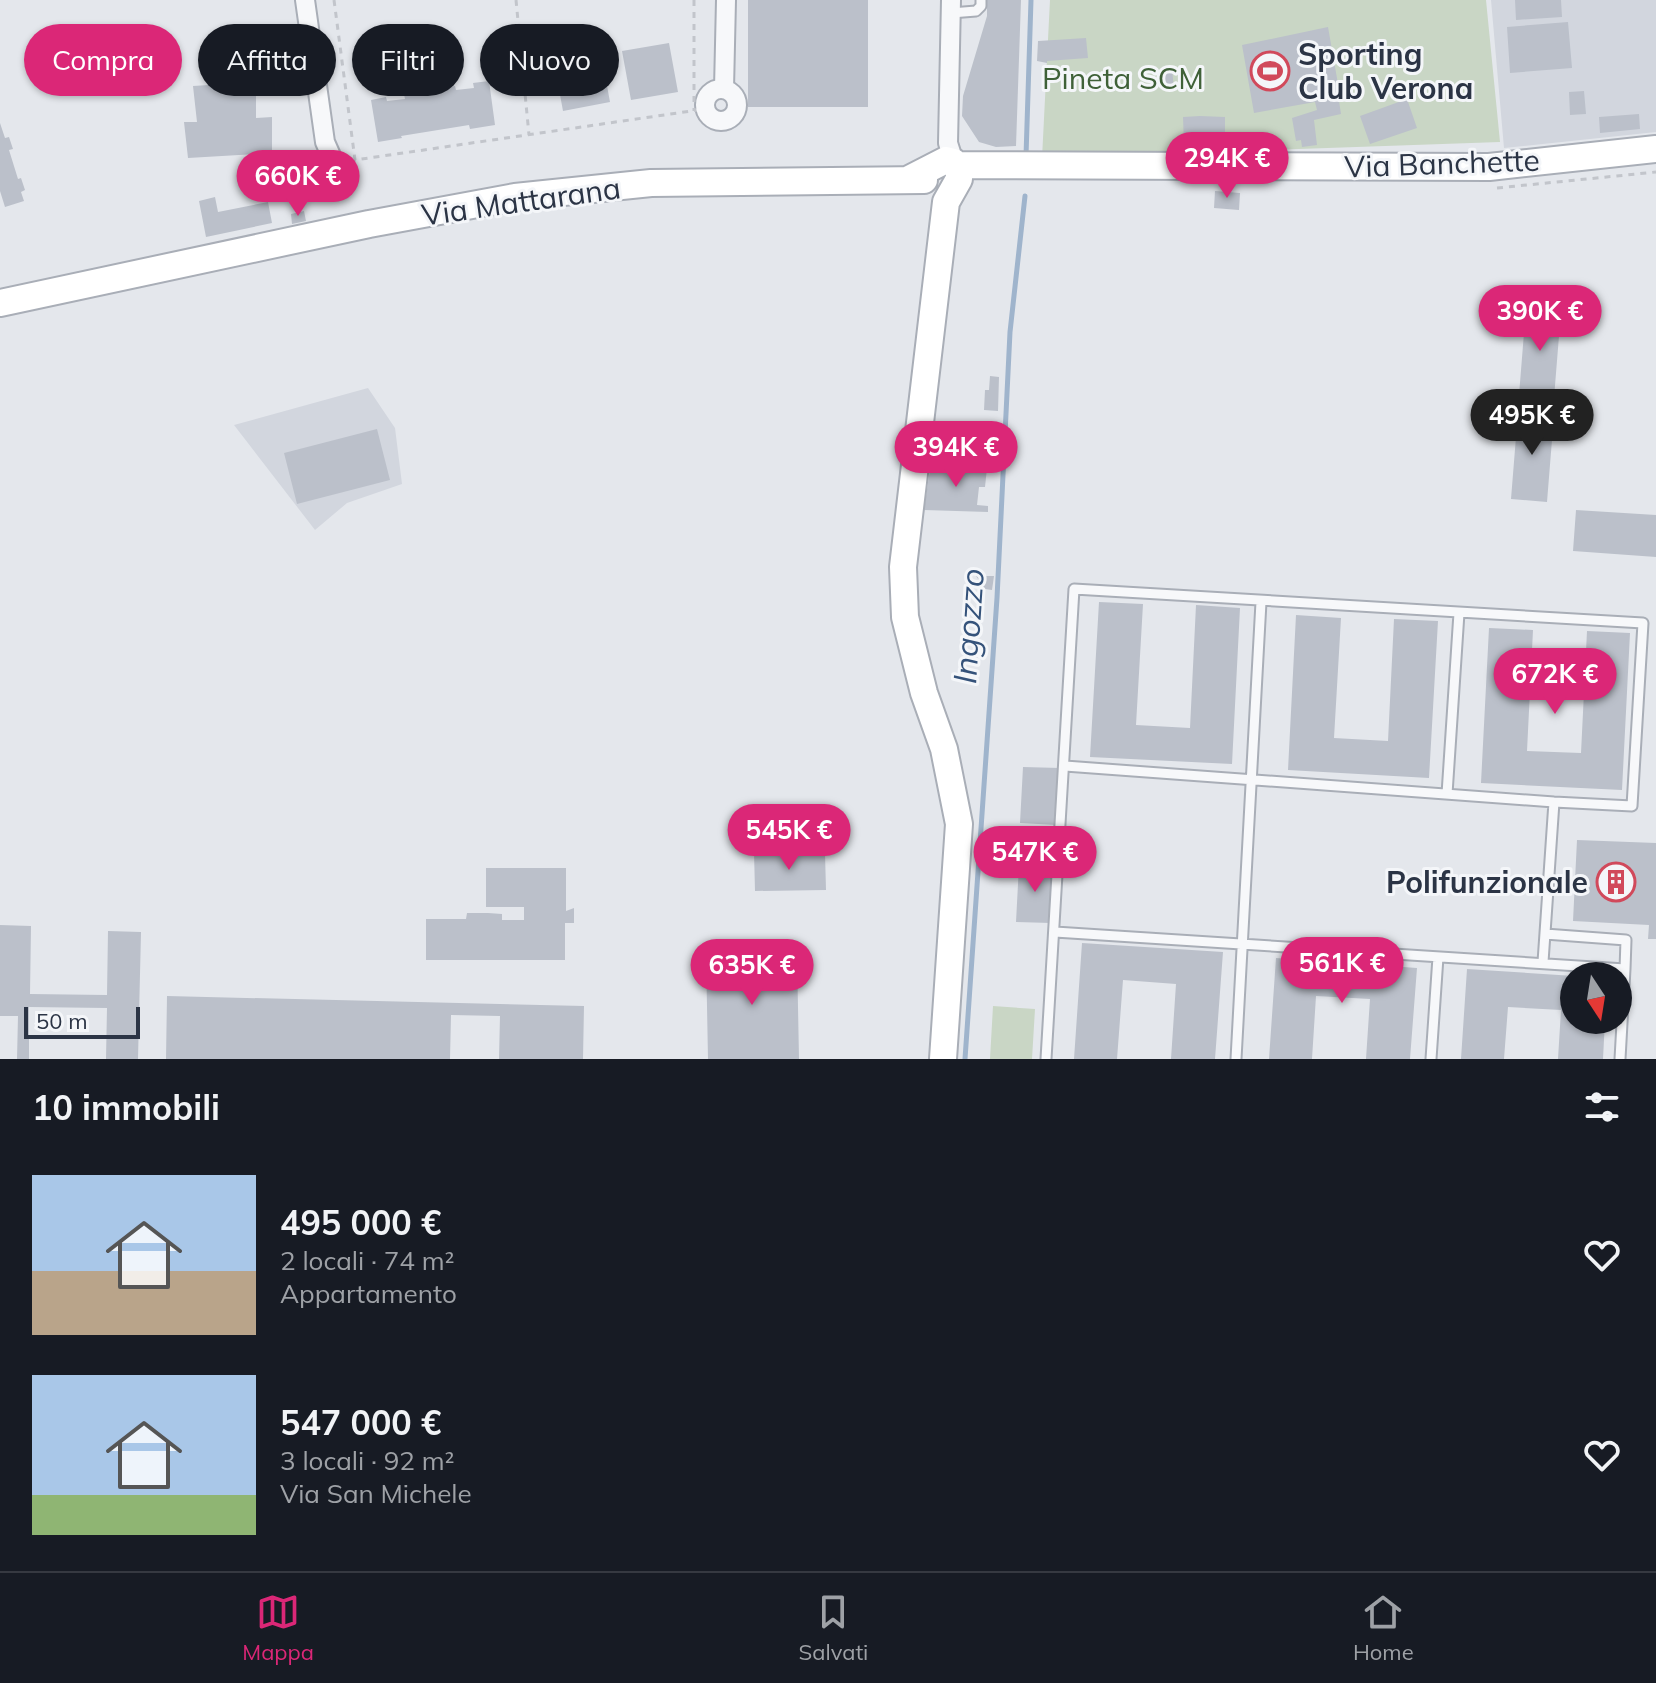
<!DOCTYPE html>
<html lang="it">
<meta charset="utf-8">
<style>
body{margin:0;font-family:Mulish,sans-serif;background:#242831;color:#f1f3f6;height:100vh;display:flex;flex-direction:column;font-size:30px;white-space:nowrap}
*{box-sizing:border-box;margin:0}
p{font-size:26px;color:#9ea1a6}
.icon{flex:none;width:44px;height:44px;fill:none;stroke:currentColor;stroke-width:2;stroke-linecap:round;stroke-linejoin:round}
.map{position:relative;height:1059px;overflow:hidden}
.side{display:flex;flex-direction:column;background:#171b24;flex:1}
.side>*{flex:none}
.banner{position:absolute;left:24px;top:24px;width:800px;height:72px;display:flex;gap:16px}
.needle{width:52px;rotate:168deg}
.controls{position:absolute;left:1560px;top:962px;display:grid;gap:16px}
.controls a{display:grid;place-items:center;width:72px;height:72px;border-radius:50%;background:#171b24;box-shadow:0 2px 6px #0004;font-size:40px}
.scale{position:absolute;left:24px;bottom:20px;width:116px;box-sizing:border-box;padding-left:8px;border:4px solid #2b3445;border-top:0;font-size:22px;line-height:28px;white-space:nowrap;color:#2b3445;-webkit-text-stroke:6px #f4f6f9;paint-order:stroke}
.price{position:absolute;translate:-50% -68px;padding:0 18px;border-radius:28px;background:#db2777;color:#fff;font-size:26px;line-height:52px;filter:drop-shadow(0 2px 4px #0008)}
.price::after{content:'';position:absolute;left:50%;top:48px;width:24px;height:18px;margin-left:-12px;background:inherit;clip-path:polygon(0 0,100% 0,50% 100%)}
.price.on{background:#222;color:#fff}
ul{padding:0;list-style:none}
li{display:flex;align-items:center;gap:24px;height:200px;padding:0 32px}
li span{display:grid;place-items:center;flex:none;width:224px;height:160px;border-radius:0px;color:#555}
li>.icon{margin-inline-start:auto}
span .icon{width:96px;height:96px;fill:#fffc;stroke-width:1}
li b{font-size:34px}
h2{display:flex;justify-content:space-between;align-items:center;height:96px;padding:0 32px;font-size:34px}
.tag{padding:0 28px;border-radius:36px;background:#171b24;box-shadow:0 2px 6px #0004;font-size:28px;line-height:72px}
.tag.on{background:#db2777;color:#fff}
.tabs{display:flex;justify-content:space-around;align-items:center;height:112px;border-top:2px solid #363941;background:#171b24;font-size:22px;color:#9ea1a6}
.tabs a{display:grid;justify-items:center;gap:4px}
.tabs .on{color:#db2777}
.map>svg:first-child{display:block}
.built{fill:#d2d6de}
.green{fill:#c9d6c5}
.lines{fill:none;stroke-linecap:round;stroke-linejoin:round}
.stream{stroke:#9fb4cc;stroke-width:5}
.building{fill:#bbc0ca}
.lane-casing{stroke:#a9aeb7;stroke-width:13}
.street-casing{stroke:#a9aeb7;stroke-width:22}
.secondary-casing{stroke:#a9aeb7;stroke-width:30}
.path{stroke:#c2c5cb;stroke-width:3;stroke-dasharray:6 6;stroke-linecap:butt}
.lane{stroke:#f7f8fa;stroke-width:9}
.street{stroke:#f7f8fa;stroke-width:18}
.secondary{stroke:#fff;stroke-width:26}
.labels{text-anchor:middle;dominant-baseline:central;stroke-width:6;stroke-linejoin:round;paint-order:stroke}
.poi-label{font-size:30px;font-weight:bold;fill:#2b3445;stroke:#f4f6f9;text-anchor:start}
.park-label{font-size:30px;fill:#3f6138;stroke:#f4f6f9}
.street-label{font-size:30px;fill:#2b3445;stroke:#f4f6f9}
.water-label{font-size:32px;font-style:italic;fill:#34527a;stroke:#f4f6f9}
</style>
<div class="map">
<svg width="1656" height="1059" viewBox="0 0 1656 1059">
<rect width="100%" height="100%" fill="#e4e7ec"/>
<path class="built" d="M1491 0H1656V132L1504 148Z
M368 388 395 428 402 484 347 503 315 530 234 425Z"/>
<path class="green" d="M1050 0H1486L1500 142 1042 158Z
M993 1006 1035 1009 1032 1059H990Z"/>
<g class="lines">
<path class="stream" d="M1026 156 1031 0
M965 1059 997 598 1010 332 1025 196"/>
</g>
<path class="building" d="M748 0H868V107H748Z
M987 0H1021L1016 146 996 147 979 142 962 116 963 96 987 16Z
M1515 0H1561L1562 17 1516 20Z
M1568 22 1572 68 1510 73 1507 27Z
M1328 27 1341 101H1339L1341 114 1314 120 1317 145 1302 147 1301 140 1296 141 1292 118 1317 110 1315 102 1254 113 1242 45Z
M1086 38 1088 58 1047 61V63L1037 61 1038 41Z
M669 43 678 92 631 100 622 51Z
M601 53 610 102 563 111 554 62Z
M1172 69 1174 89 1166 90 1164 70Z
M489 81 495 125 470 129 469 125 401 136 402 138 378 142 371 100 386 97 387 101 405 99 404 94 455 86 456 90 474 88 473 83Z
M256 82V118L272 117V153L188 158 184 122H197L193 86Z
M1584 91 1586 114 1570 115 1569 92Z
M1407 99 1417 128 1370 144 1360 116Z
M1639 114 1640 129 1600 133 1599 117Z
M1200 116 1225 117V133H1262V149L1188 150V144H1184L1183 117Z
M0 123 5 138 9 137 13 149 9 150 18 179 21 178 25 190 21 192 24 201 5 207 0 191Z
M297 163V171H301V183L309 182 310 191 284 192 281 183H283L282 166Z
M1215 191 1240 193 1239 210 1214 208Z
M215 197 218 212 268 202 272 223 206 237 199 201Z
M304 211 306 221 292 224 291 214Z
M1526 308 1561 311 1554 398 1519 395Z
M990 376 999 377 998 411 984 410 985 390H989Z
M1518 412 1554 415 1547 502 1511 499Z
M377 429 390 480 297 504 284 453Z
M931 439 939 440 938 455 930 454Z
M956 461 979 463V467L987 468 985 487H979L977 505 988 506V512L924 510 930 469 955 472Z
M1576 510 1656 515V557L1573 551Z
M976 576H994L992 590 985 589Z
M1099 602 1143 604 1136 725 1190 728 1196 605 1240 608 1232 764 1090 757Z
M1296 615 1341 618 1334 738 1388 741 1394 619 1438 621 1429 778 1288 770Z
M1489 628 1533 630 1527 751 1581 753 1587 631 1630 633 1622 790 1481 783Z
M1023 767 1060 768 1057 825 1020 823Z
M1577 840 1656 843V939H1648L1649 925 1573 921Z
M784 851V854L825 853 826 890 755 891 754 852Z
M1019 865 1053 866 1051 923 1016 922Z
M486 868H566V911L574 908V923H565V960H426V919H466L467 913H488L502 914V920H524V907H486Z
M0 925 31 926 30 994 107 995 108 931 141 932 138 1059H106L107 1008 29 1007V1059H17L18 1016H0Z
M1082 943 1223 952 1215 1059H1171L1176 984 1123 980 1117 1059H1074Z
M766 953V956L797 955 799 1059H708L706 954Z
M1276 958 1417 968 1410 1059H1366L1370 999 1316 996 1312 1059H1269Z
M1467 969 1574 976V1020H1605L1603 1059H1558L1561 1010 1508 1007 1504 1059H1461Z
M167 996 584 1006 583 1059H499L500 1016 451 1015 450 1059H166Z"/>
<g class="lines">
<g class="lane-casing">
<path id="lane" d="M951 13 976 11 981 6V0
M1447 794 1459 613
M1055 932 1625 969 1626 940 1545 934
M1543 962 1554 802
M1046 1059 1074 589 1643 623 1632 806 1554 802 1065 766
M1236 1059 1261 602
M1431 1059 1438 957
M1620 1059 1625 969"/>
</g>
<g class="street-casing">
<path id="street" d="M305 0 325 142 336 167
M951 0 948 143 954 162
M705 105a16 16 0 1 1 32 0a16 16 0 1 1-32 0Z
M724 89 726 0"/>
</g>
<g class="secondary-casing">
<path id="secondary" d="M957 165 1489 167 1656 149
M907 180 946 160 954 162 959 168V179L946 202 903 567 905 617 924 693 944 749 959 824 943 1059
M0 303 369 224 515 197 651 183 924 180"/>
</g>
<path class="path" d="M334 0 355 160 705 109
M516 0 529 135
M694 0V111
M1497 188 1656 172"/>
<use href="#lane" class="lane"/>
<use href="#street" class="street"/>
<use href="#secondary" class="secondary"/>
</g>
<defs>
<g id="stadium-ring" transform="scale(2)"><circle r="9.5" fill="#f4f6f9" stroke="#d1495b" stroke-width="1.5"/><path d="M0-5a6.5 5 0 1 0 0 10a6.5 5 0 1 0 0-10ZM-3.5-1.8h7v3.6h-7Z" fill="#d1495b"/></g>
<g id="building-ring" transform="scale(2)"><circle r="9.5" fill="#f4f6f9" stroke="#d1495b" stroke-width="1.5"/><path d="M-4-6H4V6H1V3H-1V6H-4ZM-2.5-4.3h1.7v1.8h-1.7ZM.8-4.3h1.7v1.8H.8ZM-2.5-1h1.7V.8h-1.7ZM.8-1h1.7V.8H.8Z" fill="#d1495b"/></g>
</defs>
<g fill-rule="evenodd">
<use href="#stadium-ring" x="1270" y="71"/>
<use href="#building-ring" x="1616" y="882"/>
</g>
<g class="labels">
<g class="poi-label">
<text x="1298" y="54">Sporting<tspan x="1298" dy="34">Club Verona</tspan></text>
<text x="1588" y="882" text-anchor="end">Polifunzionale</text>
</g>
<g class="park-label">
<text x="1123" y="78">Pineta SCM</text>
</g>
<g class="street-label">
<text transform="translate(1442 163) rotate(-2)">Via Banchette</text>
<text transform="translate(521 201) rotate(-8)">Via Mattarana</text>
</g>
<g class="water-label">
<text transform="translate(968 626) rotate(-86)">Ingozzo</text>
</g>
</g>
</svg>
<div class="controls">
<a><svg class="needle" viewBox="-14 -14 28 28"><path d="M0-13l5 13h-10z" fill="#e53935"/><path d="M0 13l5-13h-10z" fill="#9ea1a6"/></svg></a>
</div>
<div class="scale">50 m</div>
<b class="price" style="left:1227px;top:200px">294K €</b>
<b class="price" style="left:298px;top:218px">660K €</b>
<b class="price" style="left:1540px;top:353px">390K €</b>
<b class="price on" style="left:1532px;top:457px">495K €</b>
<b class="price" style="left:956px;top:489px">394K €</b>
<b class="price" style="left:1555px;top:716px">672K €</b>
<b class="price" style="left:789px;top:872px">545K €</b>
<b class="price" style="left:1035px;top:894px">547K €</b>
<b class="price" style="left:1342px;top:1005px">561K €</b>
<b class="price" style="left:752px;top:1007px">635K €</b>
<div class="banner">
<a class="tag on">Compra</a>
<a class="tag">Affitta</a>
<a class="tag">Filtri</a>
<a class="tag">Nuovo</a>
</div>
</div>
<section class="side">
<h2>10 immobili<svg class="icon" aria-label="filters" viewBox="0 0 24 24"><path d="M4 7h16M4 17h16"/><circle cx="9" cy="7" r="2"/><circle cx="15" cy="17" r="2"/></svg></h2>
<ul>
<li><span style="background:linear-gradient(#a9c7e8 60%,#b9a48a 0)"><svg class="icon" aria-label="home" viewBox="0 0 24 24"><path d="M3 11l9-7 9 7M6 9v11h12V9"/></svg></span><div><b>495 000 €</b><p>2 locali · 74 m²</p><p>Appartamento</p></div><svg class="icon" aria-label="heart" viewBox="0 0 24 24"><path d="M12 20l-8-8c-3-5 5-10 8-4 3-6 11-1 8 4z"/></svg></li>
<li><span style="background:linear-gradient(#a9c7e8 75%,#8fb573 0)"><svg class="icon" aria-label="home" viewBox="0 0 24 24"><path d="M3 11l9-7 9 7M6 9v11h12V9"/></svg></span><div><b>547 000 €</b><p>3 locali · 92 m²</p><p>Via San Michele</p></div><svg class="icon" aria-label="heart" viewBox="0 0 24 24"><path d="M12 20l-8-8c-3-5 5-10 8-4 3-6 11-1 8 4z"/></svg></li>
</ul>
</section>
<nav class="tabs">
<a class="on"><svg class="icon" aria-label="map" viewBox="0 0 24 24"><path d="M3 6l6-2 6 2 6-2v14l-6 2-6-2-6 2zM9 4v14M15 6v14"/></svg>Mappa</a>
<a><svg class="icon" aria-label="saved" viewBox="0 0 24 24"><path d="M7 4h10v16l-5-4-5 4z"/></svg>Salvati</a>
<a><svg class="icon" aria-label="home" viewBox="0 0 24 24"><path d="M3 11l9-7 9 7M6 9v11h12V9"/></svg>Home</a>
</nav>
